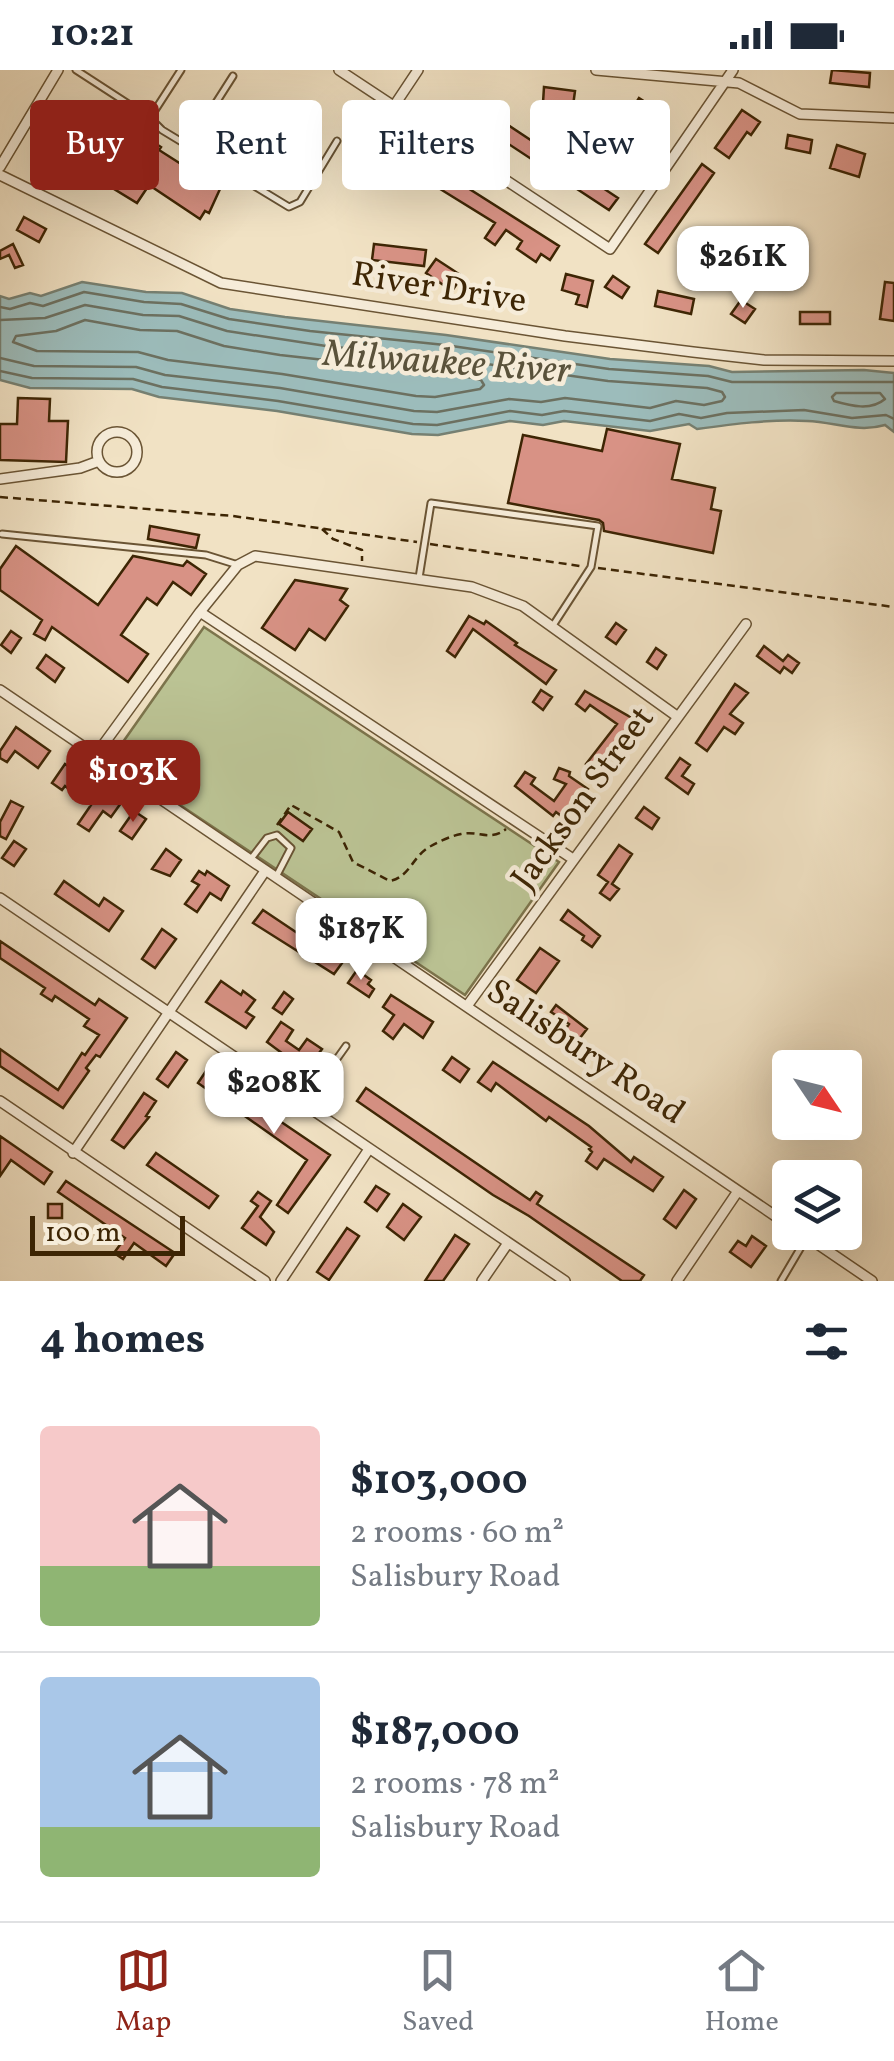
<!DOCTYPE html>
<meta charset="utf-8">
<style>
body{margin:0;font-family:Vollkorn,serif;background:#f6f6f7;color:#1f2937;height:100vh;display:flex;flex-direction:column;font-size:38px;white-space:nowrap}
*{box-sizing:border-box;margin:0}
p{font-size:32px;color:#747a83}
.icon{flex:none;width:55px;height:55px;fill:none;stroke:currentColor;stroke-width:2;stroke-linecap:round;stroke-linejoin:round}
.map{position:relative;height:1211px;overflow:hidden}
.sheet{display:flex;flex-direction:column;background:#fff;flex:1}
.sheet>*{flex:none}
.hud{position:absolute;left:30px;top:30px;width:835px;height:90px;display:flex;gap:20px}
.needle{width:65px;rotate:125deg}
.controls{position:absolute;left:772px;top:980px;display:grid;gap:20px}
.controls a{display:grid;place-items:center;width:90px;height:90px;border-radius:10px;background:#fff;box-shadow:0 10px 40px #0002;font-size:50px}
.scale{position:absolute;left:30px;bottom:25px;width:155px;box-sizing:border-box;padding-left:10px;border:5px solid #3d2504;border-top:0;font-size:28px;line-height:35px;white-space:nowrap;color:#3d2504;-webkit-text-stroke:8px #f6ecd9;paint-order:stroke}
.price{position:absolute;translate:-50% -85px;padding:0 22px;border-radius:20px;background:#fff;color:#222;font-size:32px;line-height:65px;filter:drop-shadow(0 2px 5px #0008)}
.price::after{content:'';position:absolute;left:50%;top:60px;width:30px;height:22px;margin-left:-15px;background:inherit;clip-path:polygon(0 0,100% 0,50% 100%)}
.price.selected{background:#8f2418;color:#fff}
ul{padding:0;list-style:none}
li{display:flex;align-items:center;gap:30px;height:250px;padding:0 40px}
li+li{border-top:2px solid #e0e1e3}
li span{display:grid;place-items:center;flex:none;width:280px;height:200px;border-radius:10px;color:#555}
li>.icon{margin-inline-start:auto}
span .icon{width:120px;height:120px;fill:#fffc;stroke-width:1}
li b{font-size:42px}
h2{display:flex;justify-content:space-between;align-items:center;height:120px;padding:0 40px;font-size:42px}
.pill{padding:0 35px;border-radius:10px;background:#fff;box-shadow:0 10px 40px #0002;font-size:35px;line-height:90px}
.pill.selected{background:#8f2418;color:#fff}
.status{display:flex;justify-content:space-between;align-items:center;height:70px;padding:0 50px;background:#fff;direction:ltr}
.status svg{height:28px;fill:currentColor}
.menu{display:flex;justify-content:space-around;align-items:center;height:140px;border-top:2px solid #e0e1e3;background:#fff;font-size:28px;color:#747a83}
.menu a{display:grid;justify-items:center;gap:5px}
.menu .selected{color:#8f2418}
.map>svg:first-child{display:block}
.green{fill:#bbc394;stroke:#7c744c;stroke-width:2.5}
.water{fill:#9cbcbb;stroke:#768072;stroke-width:2.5}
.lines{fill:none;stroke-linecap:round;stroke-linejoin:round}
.shore{stroke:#6c7060;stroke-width:2.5}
.building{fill:#d89285;stroke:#3d2504;stroke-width:2.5}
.service-casing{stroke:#6a5434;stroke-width:9}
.minor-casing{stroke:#6a5434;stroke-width:12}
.path{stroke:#3d2504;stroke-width:2.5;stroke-dasharray:8 5;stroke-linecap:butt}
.service{stroke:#f6ecd9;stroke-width:5}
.minor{stroke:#f6ecd9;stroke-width:9}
.labels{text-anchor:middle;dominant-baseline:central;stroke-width:9;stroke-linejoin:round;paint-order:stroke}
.street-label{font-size:35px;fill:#3d2504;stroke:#f6ecd9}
.water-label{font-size:38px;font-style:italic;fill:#5a523b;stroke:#f6ecd9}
</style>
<div class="status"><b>10:21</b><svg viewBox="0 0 49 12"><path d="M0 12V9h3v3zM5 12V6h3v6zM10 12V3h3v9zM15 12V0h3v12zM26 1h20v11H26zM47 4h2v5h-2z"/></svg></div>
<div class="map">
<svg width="894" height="1211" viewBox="0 0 894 1211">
<rect width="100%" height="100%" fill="#f1e2c4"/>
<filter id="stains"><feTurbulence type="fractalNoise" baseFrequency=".002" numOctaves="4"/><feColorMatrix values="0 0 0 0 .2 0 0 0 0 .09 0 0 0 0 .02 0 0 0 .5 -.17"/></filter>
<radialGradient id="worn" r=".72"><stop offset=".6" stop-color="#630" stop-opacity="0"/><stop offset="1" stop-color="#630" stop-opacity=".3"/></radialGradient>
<path class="green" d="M204 557 559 792 465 925 111 689Z"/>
<path class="water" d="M82 212 146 222 182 223 230 239 285 247 446 265 610 289 709 296 732 302 864 300 894 303V362L885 355C858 363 835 352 807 351 771 349 733 354 697 359L689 354 650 361 564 351 543 355 510 351 438 365 412 364 277 341 159 327 132 319 30 318 0 310V226L9 229 30 223 41 226Z"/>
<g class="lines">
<path class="shore" d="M0 237 10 239 30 233 43 236 84 222 144 232 181 234 229 249 310 261 445 275 609 299 708 306 732 312H894
M0 250 45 248 85 235 143 245 179 246 227 261 326 276 444 288 608 311 707 318 722 322 725 327 722 331 704 335 676 331 650 338 565 328 541 332 509 329 437 342 414 341 280 318 165 305 136 297 34 296 0 288
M85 250 140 260 177 261 224 276 280 285 459 305 481 310 484 315 480 319 435 327 416 326 282 304 168 290 138 282 37 281 13 272 16 266 56 261Z
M0 301 32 308 133 309 162 317 278 331 413 354 437 355 510 341 542 345 564 341 650 351 679 344 701 348 727 343 804 340 852 348 886 345 894 349
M836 323H880L885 329C871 341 851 336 834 331L832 327Z"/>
</g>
<path class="building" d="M832 0 870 3 869 17 830 13Z
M544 17 575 21 573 36 543 33Z
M639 28 653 37 630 69 642 78 628 97 606 81Z
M478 35 618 128 609 140 469 48Z
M70 39 82 47 86 40 127 66 125 71 142 82 150 70 161 77 159 80 220 119 209 143 205 141 200 149 149 115 137 133 52 81 65 61 58 57Z
M742 40 760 52 751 65 747 62 729 88 715 78Z
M788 65 812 70 810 83 786 78Z
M837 75 865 84 859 107 830 98Z
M702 94 714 103 658 183 645 174Z
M441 101 559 176 550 190 541 184 536 192 517 179 522 171 506 160 495 175 485 168 495 153 432 114Z
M24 147 46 159 39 172 17 160Z
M13 174 23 195 15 198 9 185 0 189V181Z
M374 174 426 180 424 196 372 190Z
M436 189 462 206 452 221 426 203Z
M566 204 593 211 587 237 576 234 579 225 562 220Z
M613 206 629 217 622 228 605 217Z
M885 212 894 213V251L880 249Z
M658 221 694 229 691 244 655 236Z
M741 230 755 239 745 253 731 244Z
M800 242H830V254H800Z
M18 328 50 329 49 351H68L66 392 0 390V354H17Z
M607 359 680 374 672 409 715 418 711 439 721 441 713 483 604 461 603 453 599 450 508 433 523 365 602 381Z
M150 456 199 465 196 478 148 469Z
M16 476 98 535 133 486 183 496 187 491 206 504 191 525 173 512 157 535 147 528 121 565 148 584 128 612 52 557 45 570 34 564 42 550 0 520V499Z
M295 510 347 519 340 530 348 536 325 570 309 559 295 580 262 558Z
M469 546 484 554 486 551 517 573 515 575 556 600 546 614 473 559 455 587 447 581Z
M616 553 626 560 616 574 606 567Z
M11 561 21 568 11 583 1 575Z
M764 576 783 591 788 585 799 593 792 603 784 597 780 603 757 586Z
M656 578 666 585 657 599 647 592Z
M46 585 64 598 55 612 37 598Z
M735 614 748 623 730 644 743 653 735 664 724 657 707 681 696 673Z
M541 620 552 627 543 640 533 632Z
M585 621 637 651 600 704 586 694 617 654 590 635 585 641 576 634Z
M16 657 50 681 38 698 15 681 7 692 0 688V681Z
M680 688 690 695 682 706 694 714 688 724 666 708Z
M65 694 121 733 111 747 103 741 89 761 78 754 91 735 65 716 62 720 52 713Z
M559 698 570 702 569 706 588 719 568 751 556 742 553 746 515 716 525 702 535 708 531 714 554 731 566 714 554 709Z
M11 731 23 737 6 769 0 766V752Z
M644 737 659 748 652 759 636 748Z
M134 741 146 749 132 769 120 761Z
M288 742 312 759 303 771 279 754Z
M14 771 26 779 14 796 2 788Z
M619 775 632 784 612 814 619 819 610 830 600 823 608 812 598 805Z
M166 779 181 790 170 806 152 799Z
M199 801 205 805 207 801 229 816 221 830 210 823 197 842 185 834 199 815 192 811Z
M64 811 99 836 104 828 123 841 109 861 55 824Z
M263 840 342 893 334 904 253 853Z
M568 840 600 866 592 877 582 870 584 866 561 850Z
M162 859 176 869 155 898 142 889Z
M0 871 95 935 99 929 127 948 100 987 96 985 86 998 89 1001 63 1038 0 996V979L58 1020 82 983 85 985 99 965 84 956 89 949 55 926 52 931 41 924 45 918 0 888Z
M540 878 559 891 536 923 517 910Z
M357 900 371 910 368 914 374 919 369 927 348 913Z
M221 911 241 925 243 921 255 930 246 942 254 947 246 958 206 932Z
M284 922 293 929 282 944 273 938Z
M391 925 433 952 423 968 404 954 393 969 383 961 394 945 383 937Z
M556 935 587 959 576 973 563 963 569 954 551 942Z
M281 952 293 960 286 971 299 980 307 969 322 979 306 1001 267 972Z
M176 982 187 990 168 1017 157 1009Z
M452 987 469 999 460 1012 443 1000Z
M493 992 589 1056 631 1092 634 1087 663 1107 653 1121 604 1089 597 1099 586 1091 592 1082 589 1079 591 1077 549 1047 546 1051 496 1013 491 1021 478 1012Z
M206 1001 330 1085 288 1143 277 1135 307 1090 198 1013Z
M366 1018 530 1130 536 1122 542 1126 537 1134 644 1205 640 1211H622L529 1146 493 1125 357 1031Z
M144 1023 156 1031 146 1046 149 1047 124 1078 112 1070Z
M0 1066 52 1102 44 1114 11 1090 0 1106Z
M156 1083 218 1126 209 1138 147 1095Z
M66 1111 175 1183 166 1196 134 1173 123 1189 114 1183 125 1168 58 1122Z
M376 1116 389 1124 377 1141 365 1132Z
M684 1120 696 1129 676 1158 664 1149Z
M258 1122 271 1131 260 1147 274 1162 266 1175 242 1158 258 1136 251 1131Z
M48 1134H62V1148H48Z
M403 1134 421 1147 404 1170 387 1157Z
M347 1158 359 1166 329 1210 317 1202Z
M455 1165 469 1174 443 1211H425Z
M752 1166 766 1176 751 1197 730 1182 738 1171 746 1176Z"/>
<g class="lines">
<g class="service-casing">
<path id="service" d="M76 0 150 48 162 60 289 137 300 132 337 71
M150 48 181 0
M189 75 233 6
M2 464 206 485 238 495
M419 508 431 433 598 456 591 497 552 557
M250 790 267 768 277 765 291 778 277 805
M304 1035 346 976
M781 1211 807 1167"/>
</g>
<g class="minor-casing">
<path id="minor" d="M339 0 610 179 733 0
M596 0 739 13 800 44 894 48
M394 36 418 0
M0 97 58 0
M0 105 221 213 565 266 693 282 764 290 894 291
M97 382a20 20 0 1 1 40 0a20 20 0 1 1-40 0Z
M0 409 80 398 99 391
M200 542 573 789
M0 620 790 1156
M95 686 200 542 238 495 255 486 472 517 523 536 678 647
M0 828 565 1211
M467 936 746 554
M0 1031 265 1211
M73 1083 265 801
M800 1162 872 1211
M281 1211 369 1079
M482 1211 508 1173
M677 1211 738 1121"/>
</g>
<path class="path" d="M0 427 233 446 417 472
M322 459 333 469 362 480V491
M430 474 580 496
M598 498 894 537
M277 755 291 735 339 762 353 792 390 811C410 807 413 785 431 776 440 771 451 766 461 764 479 760 490 772 506 759"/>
<use href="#service" class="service"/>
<use href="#minor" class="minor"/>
</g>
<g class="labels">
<g class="street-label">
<text transform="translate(439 219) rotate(9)">River Drive</text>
<text transform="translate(584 729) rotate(-54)">Jackson Street</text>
<text transform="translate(585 983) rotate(34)">Salisbury Road</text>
</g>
<g class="water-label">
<text transform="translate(447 294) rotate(4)">Milwaukee River</text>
</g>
</g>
<rect width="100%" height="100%" filter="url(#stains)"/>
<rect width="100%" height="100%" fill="url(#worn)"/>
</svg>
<div class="controls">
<a><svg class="needle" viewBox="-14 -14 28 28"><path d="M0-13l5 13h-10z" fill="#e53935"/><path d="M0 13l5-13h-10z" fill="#747a83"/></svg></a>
<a><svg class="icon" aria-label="layers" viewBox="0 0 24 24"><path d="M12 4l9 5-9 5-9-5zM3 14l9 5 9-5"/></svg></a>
</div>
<div class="scale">100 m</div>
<b class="price" style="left:743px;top:241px">$261K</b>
<b class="price selected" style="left:133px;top:755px">$103K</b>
<b class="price" style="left:361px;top:913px">$187K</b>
<b class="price" style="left:274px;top:1067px">$208K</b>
<div class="hud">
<a class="pill selected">Buy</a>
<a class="pill">Rent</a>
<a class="pill">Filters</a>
<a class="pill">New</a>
</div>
</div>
<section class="sheet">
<h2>4 homes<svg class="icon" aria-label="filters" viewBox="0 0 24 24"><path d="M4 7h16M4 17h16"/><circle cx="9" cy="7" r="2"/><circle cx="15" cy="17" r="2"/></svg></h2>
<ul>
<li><span style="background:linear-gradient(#f6c9c9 70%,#8fb573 0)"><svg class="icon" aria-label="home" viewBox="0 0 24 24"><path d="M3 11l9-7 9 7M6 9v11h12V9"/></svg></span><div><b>$103,000</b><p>2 rooms · 60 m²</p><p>Salisbury Road</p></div></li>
<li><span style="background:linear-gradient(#a9c7e8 75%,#8fb573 0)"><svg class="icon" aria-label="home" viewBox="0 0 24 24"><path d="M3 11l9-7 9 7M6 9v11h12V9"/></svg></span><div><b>$187,000</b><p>2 rooms · 78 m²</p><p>Salisbury Road</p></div></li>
</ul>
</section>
<nav class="menu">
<a class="selected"><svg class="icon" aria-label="map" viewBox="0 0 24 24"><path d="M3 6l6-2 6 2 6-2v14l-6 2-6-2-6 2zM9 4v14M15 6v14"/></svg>Map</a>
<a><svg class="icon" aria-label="saved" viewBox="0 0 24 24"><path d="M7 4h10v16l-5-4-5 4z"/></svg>Saved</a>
<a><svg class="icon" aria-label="home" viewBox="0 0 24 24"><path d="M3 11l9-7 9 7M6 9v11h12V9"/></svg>Home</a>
</nav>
